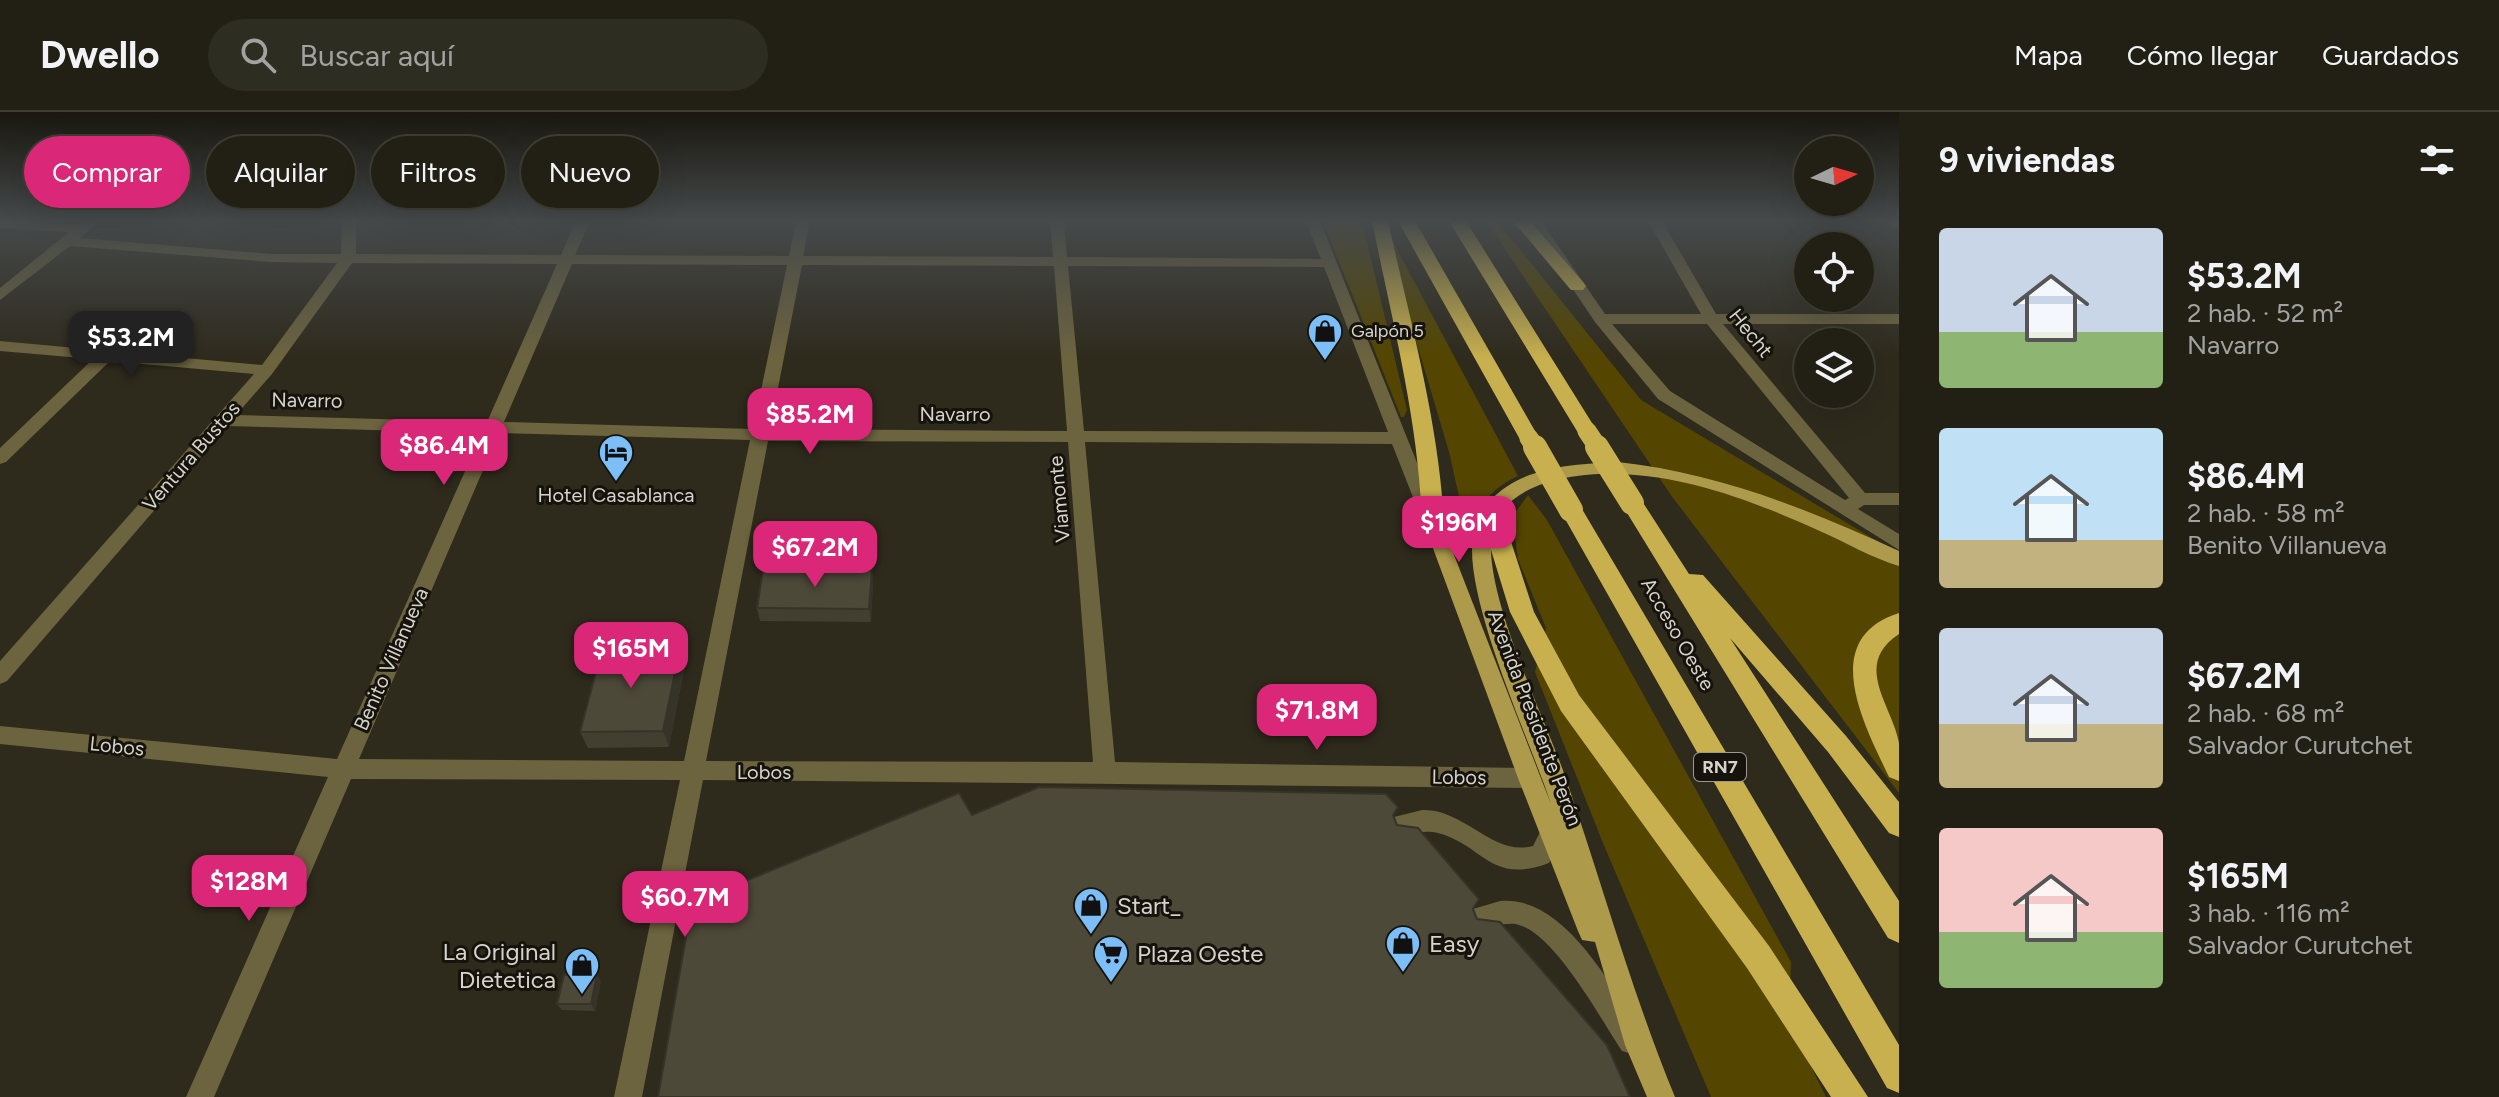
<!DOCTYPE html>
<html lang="es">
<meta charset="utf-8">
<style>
body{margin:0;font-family:Figtree,sans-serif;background:#2e2d22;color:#f1f3f6;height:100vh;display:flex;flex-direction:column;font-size:30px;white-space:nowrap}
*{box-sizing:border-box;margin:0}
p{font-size:26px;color:#a2a3a0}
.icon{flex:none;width:44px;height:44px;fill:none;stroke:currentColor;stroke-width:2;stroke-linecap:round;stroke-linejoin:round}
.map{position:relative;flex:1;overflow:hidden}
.side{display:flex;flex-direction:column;background:#222015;width:600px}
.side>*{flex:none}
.hud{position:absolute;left:24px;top:24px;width:760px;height:72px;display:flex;gap:16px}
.needle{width:52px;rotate:85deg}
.buttons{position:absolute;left:1794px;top:24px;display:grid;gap:16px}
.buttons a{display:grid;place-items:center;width:80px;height:80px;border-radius:50%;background:#222015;box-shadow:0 8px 32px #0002,0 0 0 2px #3f3e34;font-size:40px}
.price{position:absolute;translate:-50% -68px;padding:0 18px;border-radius:16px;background:#db2777;color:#fff;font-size:26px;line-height:52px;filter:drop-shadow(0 2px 4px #0008)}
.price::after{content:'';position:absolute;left:50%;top:48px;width:24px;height:18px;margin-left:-12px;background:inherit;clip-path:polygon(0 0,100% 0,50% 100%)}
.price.on{background:#222;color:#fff}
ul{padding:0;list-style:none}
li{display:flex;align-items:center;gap:24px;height:200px;padding:0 40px}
li span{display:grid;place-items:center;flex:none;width:224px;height:160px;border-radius:8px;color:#555}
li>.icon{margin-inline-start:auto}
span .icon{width:96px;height:96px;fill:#fffc;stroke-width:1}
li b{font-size:34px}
h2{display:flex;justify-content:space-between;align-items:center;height:96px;padding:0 40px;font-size:34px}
.tag{padding:0 28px;border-radius:36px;background:#222015;box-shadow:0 8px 32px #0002,0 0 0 2px #3f3e34;font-size:28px;line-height:72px}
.tag.on{background:#db2777;color:#fff}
header{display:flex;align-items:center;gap:48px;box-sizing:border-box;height:112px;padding:0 40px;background:#222015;border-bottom:2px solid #3f3e34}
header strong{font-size:38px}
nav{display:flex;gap:44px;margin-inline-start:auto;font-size:28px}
.search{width:560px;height:72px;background:#2e2d22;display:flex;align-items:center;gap:20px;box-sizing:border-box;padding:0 28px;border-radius:44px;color:#a2a3a0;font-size:30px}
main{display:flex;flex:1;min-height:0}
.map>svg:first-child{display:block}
.green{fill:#544600}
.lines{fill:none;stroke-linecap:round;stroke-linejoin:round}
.minor{fill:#6c633f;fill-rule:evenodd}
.major{fill:#ae9a4b;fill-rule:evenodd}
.highway{fill:#c8b04e;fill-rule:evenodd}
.highway-bridge-far1{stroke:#c8b04e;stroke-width:19}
.highway-bridge{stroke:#c8b04e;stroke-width:24}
.wall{fill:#423f31}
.shaded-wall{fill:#363328}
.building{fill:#4d4939;stroke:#363328;stroke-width:2}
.labels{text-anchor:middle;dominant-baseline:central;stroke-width:6;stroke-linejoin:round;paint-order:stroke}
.far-poi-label{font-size:18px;fill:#d6d3ca;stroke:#15130c;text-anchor:start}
.shield{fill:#15130c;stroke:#9c9991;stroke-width:2}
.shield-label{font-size:18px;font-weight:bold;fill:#d6d3ca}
.street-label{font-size:20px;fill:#d6d3ca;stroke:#15130c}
.poi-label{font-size:20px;fill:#d6d3ca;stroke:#15130c}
.near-poi-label{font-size:24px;fill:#d6d3ca;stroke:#15130c;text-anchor:start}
</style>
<header>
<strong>Dwello</strong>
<div class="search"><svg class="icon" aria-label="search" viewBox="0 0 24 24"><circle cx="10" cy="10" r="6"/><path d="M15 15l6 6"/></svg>Buscar aquí</div>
<nav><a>Mapa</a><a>Cómo llegar</a><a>Guardados</a></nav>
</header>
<main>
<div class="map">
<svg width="1899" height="985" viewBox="0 0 1899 985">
<rect width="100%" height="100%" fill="#2e2a1c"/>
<path class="green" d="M1323 109H1362L1407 298 1404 305H1401Z
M1486 109H1497L1641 288 1899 442V681L1673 386Z
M1392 128 1518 364C1491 376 1472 398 1469 428L1449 340 1398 168Z
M1528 383 1547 408 1791 850 1789 910 1826 985H1711L1603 731 1535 560 1546 516 1518 447 1512 405Z"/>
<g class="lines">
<path class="minor" d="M0 109 79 113 83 109H99L80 126 271 142H341L342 109H356V142L561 143 576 109H590L575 143 789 144 796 109H810L803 144 1053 145 1050 109H1064L1067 145 1321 147 1306 109H1320L1438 403 1436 408H1422L1392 332 1085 330 1115 650 1529 656 1537 659 1540 666 1537 673 1529 676 703 668 642 985H614L680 668 351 667 214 985H186L328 665 0 632V614L337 647 482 321 227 314 7 569 0 572V549L254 262 110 249 6 350 0 352V336L93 247 0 239V229L262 253 337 151 271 150 70 134 0 188V176L69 120 0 116ZM352 151 557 152 487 310 236 303 272 262ZM572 152 787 153 753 317 504 310ZM802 153 1054 154 1067 319 770 317ZM1068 154 1324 155 1388 320 1084 319ZM499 321 750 328 684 649 359 647ZM768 329 1068 330 1093 650 706 649Z
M1527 109H1541L1605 202H1701L1648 109H1662L1716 202H1899V212H1723L1865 381H1899V393H1864L1858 397 1899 422V438L1658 287 1595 210ZM1612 212H1707L1849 386 1845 388 1670 279Z
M1887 109H1899V118Z
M1422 698C1464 696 1493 745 1533 734L1543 714 1551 711 1559 714 1563 722 1549 751C1490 773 1485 734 1438 721 1423 717 1408 725 1394 719L1390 712 1394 705Z
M1500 789C1564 783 1610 874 1642 919L1645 929 1642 939 1632 942 1622 939C1600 906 1558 828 1522 814 1505 807 1489 820 1473 813L1469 805 1473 797Z"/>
<path class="major" d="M1618 350C1718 361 1808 397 1899 439V454C1872 446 1847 431 1822 420 1758 391 1689 364 1619 362 1577 360 1501 370 1492 422 1482 479 1545 606 1565 664 1602 771 1632 881 1675 985H1647L1625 933 1595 830 1582 828 1578 819 1518 666 1424 412 1433 405 1442 412 1551 692C1530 628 1463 486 1473 424 1474 411 1483 396 1492 387 1523 354 1577 352 1618 350Z"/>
<path class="highway" d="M1372 109H1388C1410 209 1439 310 1444 412L1441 418H1425L1422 412C1419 310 1392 209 1372 109Z
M1398 109H1415L1539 326 1536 331H1522Z
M1449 109H1466L1597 319 1594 324H1580Z
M1513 109H1530L1583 170 1586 174 1583 178H1571Z
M1632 383 1640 386 1689 462 1703 463 1846 624 1899 690V725L1889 721 1828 640 1730 526 1899 789V831L1888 826 1624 396 1621 391 1624 386Z
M1571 390 1579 392 1899 933V981L1887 976 1560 398 1563 392Z
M1491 394 1499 396 1502 402 1534 500 1579 583 1769 834 1868 985H1831L1747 856 1561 599 1510 500 1480 402 1483 396Z
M1899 501V522C1852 553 1892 593 1899 631 1899 642 1899 657 1899 669L1889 665C1865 614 1817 527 1899 501Z"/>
<path class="highway-bridge-far1" d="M1587 319 1599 337
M1529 326 1536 337"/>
<path class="highway-bridge" d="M1535 335 1571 398
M1597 335 1632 391"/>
</g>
<path class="wall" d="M872 458 873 471 871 510 760 509 757 496Z
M685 553 669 635 588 636 580 620Z
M601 869 595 899 562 898 557 892Z"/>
<path class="shaded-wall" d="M872 458 873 471 871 510 869 497Z
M680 536 685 553 669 635 663 619Z
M597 863 601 869 595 899 591 892Z"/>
<path class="building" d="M763 457 872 458 869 497 757 496Z
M680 536 663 619 580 620 602 537Z
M1039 675 1386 682 1398 695 1393 703 1397 713 1418 716 1479 787 1473 797 1477 807 1500 810 1607 933 1630 985H658L692 791 959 681 972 703Z
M564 863H597L591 892H557Z"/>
<linearGradient id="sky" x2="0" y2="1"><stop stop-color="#19170f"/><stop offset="0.44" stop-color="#464a4b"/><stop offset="1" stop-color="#464a4b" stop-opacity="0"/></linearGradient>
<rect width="1899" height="247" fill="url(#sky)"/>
<defs>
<g id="shop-pin" transform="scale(1.8)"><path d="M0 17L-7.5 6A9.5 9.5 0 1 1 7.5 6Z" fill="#7bbef8" stroke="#15130c"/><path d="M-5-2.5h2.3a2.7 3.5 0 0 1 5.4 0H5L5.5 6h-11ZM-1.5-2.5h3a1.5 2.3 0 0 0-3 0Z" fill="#111"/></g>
<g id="hotel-pin" transform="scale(1.8)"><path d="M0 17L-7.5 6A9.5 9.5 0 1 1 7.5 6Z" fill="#7bbef8" stroke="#15130c"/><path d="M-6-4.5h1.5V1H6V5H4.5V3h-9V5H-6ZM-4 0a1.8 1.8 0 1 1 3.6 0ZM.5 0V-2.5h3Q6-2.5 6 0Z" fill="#111"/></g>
<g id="supermarket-pin" transform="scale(1.8)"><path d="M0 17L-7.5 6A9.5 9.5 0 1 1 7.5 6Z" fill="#7bbef8" stroke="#15130c"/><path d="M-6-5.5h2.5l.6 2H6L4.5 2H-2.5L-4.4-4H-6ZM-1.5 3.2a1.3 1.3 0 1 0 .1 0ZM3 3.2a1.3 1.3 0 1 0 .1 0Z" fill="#111"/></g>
</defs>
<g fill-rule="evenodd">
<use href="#shop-pin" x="1325" y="219"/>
<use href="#hotel-pin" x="616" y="340"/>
<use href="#shop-pin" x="1091" y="793"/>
<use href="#shop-pin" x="1403" y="831"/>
<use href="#supermarket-pin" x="1111" y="841"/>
<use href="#shop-pin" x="582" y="853"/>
</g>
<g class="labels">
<g class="far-poi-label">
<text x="1351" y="219">Galpón 5</text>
</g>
<rect class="shield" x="1694" y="641" width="52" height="28" rx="6"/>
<g class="shield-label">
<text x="1720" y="655">RN7</text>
</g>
<g class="street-label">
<text transform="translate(1751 221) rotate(51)">Hecht</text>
<text transform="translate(307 288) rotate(1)">Navarro</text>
<text x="955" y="302">Navarro</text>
<text transform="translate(191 344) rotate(-49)">Ventura Bustos</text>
<text transform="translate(1059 387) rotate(-95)">Viamonte</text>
<text transform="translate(1678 522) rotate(60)">Acceso Oeste</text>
<text transform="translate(391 547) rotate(-66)">Benito Villanueva</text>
<text transform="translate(1535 606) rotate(69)">Avenida Presidente Perón</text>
<text transform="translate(117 634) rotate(6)">Lobos</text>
<text x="764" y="660">Lobos</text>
<text transform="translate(1459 665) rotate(1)">Lobos</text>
</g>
<g class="poi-label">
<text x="616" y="383">Hotel Casablanca</text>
</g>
<g class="near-poi-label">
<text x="1117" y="793">Start_</text>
<text x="1429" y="831">Easy</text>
<text x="556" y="839" text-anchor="end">La Original<tspan x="556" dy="28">Dietetica</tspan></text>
<text x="1137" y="841">Plaza Oeste</text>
</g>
</g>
</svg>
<div class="buttons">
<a><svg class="needle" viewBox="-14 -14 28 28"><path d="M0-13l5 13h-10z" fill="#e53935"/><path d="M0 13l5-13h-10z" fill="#a2a3a0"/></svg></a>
<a><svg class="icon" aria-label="locate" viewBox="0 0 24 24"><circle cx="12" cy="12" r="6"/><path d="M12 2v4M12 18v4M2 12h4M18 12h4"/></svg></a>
<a><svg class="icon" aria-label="layers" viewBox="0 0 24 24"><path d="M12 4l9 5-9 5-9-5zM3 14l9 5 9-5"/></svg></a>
</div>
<b class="price on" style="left:131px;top:267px">$53.2M</b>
<b class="price" style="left:810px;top:344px">$85.2M</b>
<b class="price" style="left:444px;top:375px">$86.4M</b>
<b class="price" style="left:1459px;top:452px">$196M</b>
<b class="price" style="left:815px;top:477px">$67.2M</b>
<b class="price" style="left:631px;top:578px">$165M</b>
<b class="price" style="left:1317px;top:640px">$71.8M</b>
<b class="price" style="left:249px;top:811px">$128M</b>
<b class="price" style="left:685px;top:827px">$60.7M</b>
<div class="hud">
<a class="tag on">Comprar</a>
<a class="tag">Alquilar</a>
<a class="tag">Filtros</a>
<a class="tag">Nuevo</a>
</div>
</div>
<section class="side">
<h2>9 viviendas<svg class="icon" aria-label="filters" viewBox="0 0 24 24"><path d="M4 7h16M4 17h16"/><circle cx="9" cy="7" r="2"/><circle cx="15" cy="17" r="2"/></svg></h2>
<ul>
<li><span style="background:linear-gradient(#c9d6e8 65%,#8fb573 0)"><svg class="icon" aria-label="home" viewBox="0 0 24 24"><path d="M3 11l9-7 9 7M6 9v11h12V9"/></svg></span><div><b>$53.2M</b><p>2 hab. · 52 m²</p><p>Navarro</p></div></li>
<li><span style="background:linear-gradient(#bfe0f5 70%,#c2b280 0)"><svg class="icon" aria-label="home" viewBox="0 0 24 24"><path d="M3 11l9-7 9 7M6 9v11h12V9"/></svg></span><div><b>$86.4M</b><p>2 hab. · 58 m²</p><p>Benito Villanueva</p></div></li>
<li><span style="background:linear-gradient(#c9d6e8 60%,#c2b280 0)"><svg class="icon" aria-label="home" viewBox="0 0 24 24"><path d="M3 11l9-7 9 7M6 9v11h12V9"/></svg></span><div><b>$67.2M</b><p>2 hab. · 68 m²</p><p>Salvador Curutchet</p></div></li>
<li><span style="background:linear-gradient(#f6c9c9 65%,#8fb573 0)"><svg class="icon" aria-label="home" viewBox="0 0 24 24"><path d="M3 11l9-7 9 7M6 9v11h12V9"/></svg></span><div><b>$165M</b><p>3 hab. · 116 m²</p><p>Salvador Curutchet</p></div></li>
</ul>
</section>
</main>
